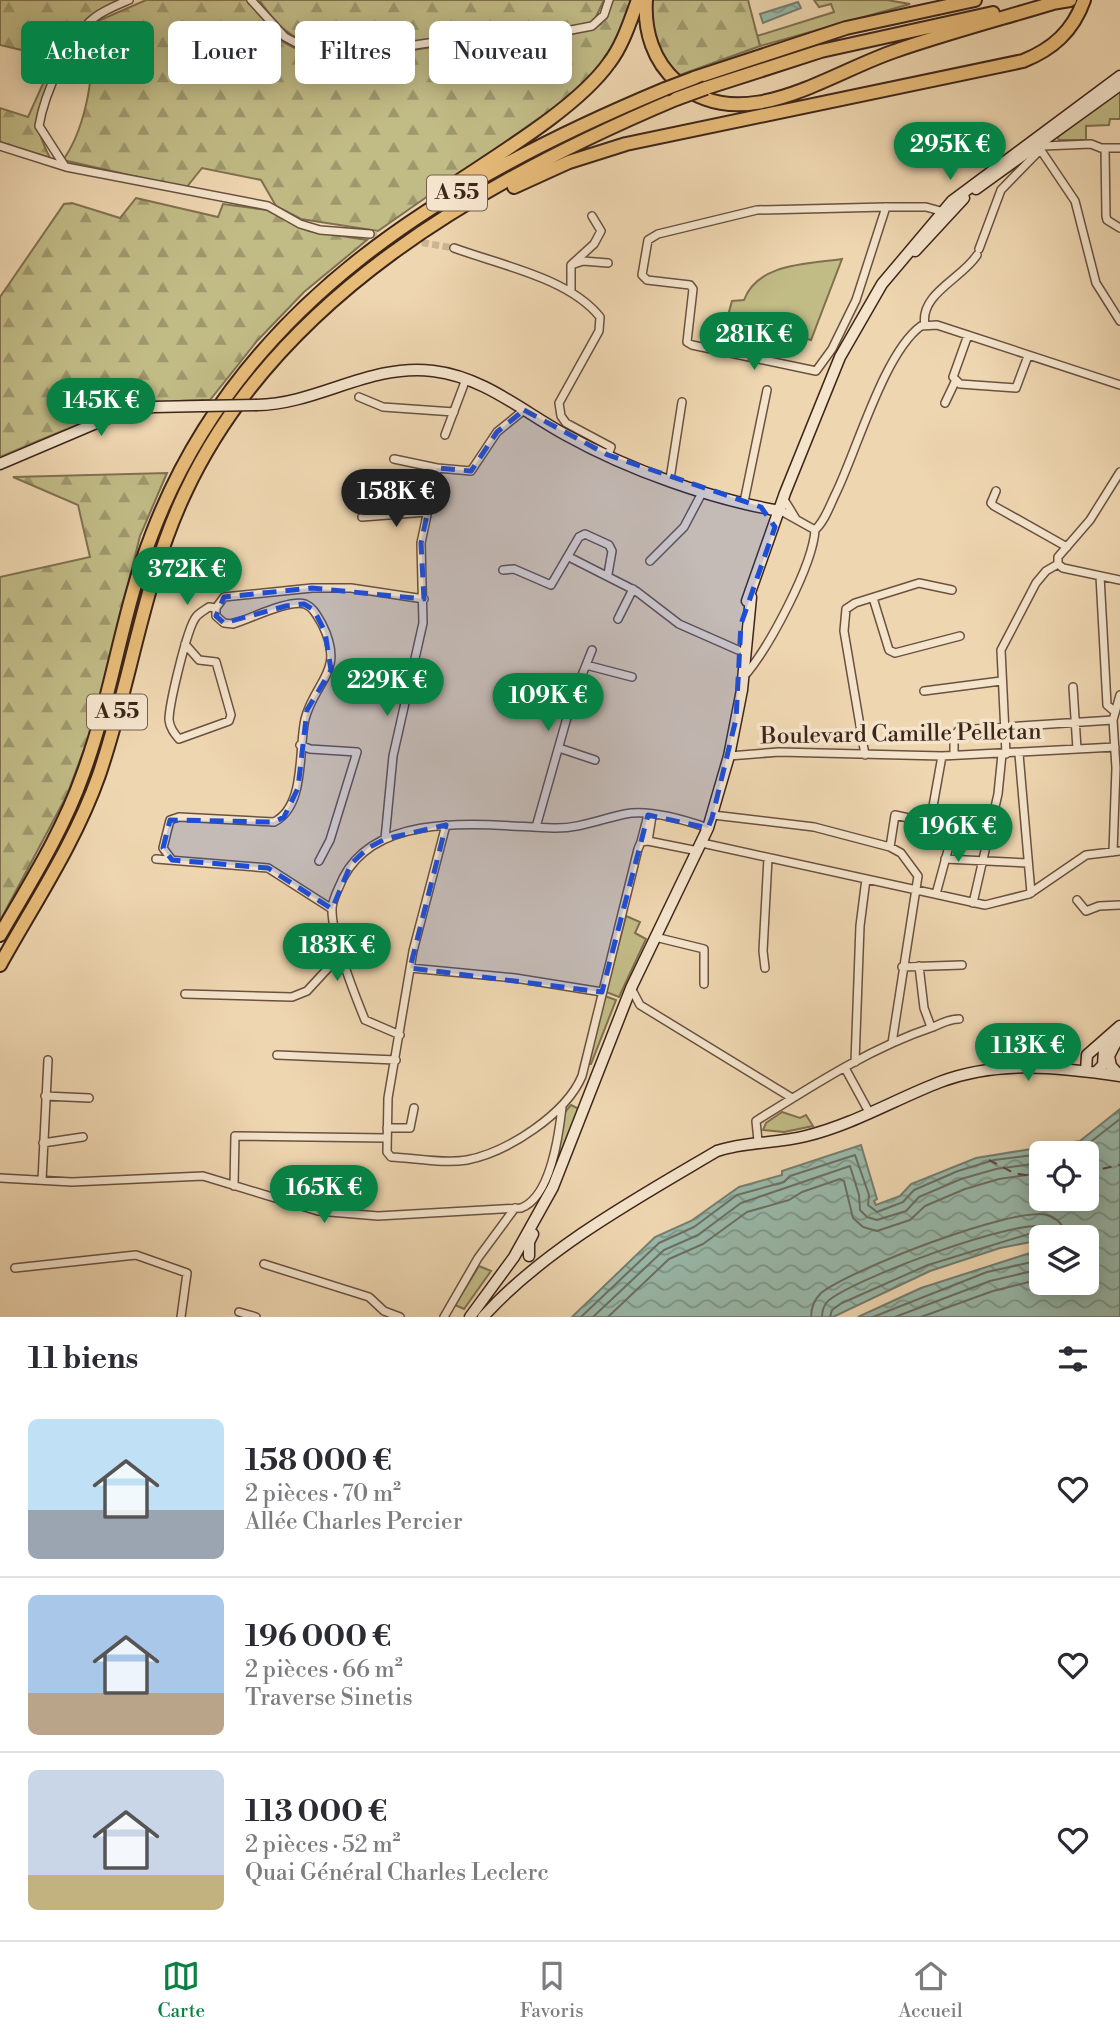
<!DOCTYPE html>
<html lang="fr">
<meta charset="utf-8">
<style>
body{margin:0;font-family:"Libre Bodoni",serif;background:#f2f2f3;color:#2b2b33;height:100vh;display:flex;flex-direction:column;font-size:26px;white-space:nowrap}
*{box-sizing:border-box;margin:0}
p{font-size:23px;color:#7c7c81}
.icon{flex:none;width:38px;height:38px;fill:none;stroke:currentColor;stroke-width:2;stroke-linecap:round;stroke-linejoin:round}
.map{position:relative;height:1317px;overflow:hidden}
.side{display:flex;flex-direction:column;background:#fff;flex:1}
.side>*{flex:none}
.hud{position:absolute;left:21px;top:21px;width:700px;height:63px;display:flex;gap:14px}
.tools{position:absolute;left:1029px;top:1141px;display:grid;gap:14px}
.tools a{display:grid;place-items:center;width:70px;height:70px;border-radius:10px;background:#fff;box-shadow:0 4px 18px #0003;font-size:35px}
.price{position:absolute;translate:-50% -60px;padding:0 16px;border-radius:24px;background:#0b8043;color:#fff;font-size:23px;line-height:46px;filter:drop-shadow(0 2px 4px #0008)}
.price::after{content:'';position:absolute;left:50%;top:42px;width:21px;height:16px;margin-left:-10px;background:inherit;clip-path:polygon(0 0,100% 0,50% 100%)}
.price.selected{background:#222;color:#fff}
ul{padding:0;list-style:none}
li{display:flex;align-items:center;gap:21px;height:175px;padding:0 28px}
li+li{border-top:2px solid #e1e1e2}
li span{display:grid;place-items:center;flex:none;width:196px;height:140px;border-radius:10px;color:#555}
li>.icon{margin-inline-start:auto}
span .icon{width:84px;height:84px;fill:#fffc;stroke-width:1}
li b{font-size:30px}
h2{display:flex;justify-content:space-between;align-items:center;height:84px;padding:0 28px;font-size:30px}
.pill{padding:0 24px;border-radius:10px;background:#fff;box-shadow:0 4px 18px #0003;font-size:24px;line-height:63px}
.pill.selected{background:#0b8043;color:#fff}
.tabs{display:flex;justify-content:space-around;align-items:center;height:98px;border-top:2px solid #e1e1e2;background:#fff;font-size:19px;color:#7c7c81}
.tabs a{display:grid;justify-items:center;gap:4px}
.tabs .selected{color:#0b8043}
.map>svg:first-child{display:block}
.green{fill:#c1bb86;stroke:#807050;stroke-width:2}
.forest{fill:url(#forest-firs);stroke:#807050;stroke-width:2}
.water{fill:url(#water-waves);stroke:#757e70;stroke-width:2;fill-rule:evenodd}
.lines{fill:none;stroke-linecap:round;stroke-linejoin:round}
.shore{stroke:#6c6f62;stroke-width:2}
.ferry{stroke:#554a3e;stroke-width:2;stroke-dasharray:9 7;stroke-linecap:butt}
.minor-tunnel{stroke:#cbb392;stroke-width:7;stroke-dasharray:7 3.5;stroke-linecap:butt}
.minor-casing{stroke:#6a5140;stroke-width:10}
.secondary-casing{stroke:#3e251a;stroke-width:13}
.motorway-casing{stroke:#3e251a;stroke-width:16}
.minor{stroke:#f4e4cc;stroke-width:7}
.secondary{stroke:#f4e4cc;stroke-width:10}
.motorway{stroke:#e7bb78;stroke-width:12}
.secondary-bridge-casing{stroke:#3e251a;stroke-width:13;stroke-linecap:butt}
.motorway-bridge-casing{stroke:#3e251a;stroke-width:16;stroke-linecap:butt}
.secondary-bridge{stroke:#f4e4cc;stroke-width:10}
.motorway-bridge{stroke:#e7bb78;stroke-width:12}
.marked{fill:#1d4ed8;fill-opacity:0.2;stroke:#1d4ed8;stroke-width:5;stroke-dasharray:14 9;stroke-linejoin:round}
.labels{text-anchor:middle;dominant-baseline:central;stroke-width:7;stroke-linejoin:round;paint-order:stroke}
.shield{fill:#f4e4cc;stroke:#755e4f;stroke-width:2}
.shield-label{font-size:21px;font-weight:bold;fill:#3e251a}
.street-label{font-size:23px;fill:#3e251a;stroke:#f4e4cc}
</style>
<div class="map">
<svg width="1120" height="1317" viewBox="0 0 1120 1317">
<defs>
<pattern id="forest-firs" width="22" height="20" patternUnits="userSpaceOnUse" patternTransform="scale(1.75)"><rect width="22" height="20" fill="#c1bb86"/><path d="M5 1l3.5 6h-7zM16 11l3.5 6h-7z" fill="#9e986d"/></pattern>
<pattern id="water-waves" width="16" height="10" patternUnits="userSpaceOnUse" patternTransform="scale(1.75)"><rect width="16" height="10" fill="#99b9aa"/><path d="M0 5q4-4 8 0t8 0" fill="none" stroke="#7e968a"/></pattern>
</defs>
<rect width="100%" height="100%" fill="#eed6b0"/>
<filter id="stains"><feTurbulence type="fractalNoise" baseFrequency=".00286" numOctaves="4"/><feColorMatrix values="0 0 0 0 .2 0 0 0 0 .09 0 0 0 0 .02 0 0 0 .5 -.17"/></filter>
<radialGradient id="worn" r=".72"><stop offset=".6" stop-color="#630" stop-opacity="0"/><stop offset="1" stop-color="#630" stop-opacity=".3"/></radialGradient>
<path class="green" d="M814 0H887L910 4 760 46 757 36 834 12 831 4 819 7Z
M1120 89V119H1110L1109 125 1086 126V140H1059L1057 136Z
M842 259 811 340 727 319 732 301 744 300C758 263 807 264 842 259Z
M626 916 640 922 635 933 646 939 619 997 606 992Z
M605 996 616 1000 591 1064H588Z
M571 1105 581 1110 543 1198 539 1197 558 1161 564 1113Z
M782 1112 800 1118 806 1115 813 1126 784 1132 763 1130 766 1123Z
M479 1266 491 1271 464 1309 455 1305Z"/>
<path class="forest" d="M0 0H117L81 25 60 59 0 45Z
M146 0H247L283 42 325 64 489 38 538 41 588 30 601 24 612 0H634L612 52 594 75 558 105 378 231 301 219 276 206 261 180 202 168 186 188 63 160C82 134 97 77 88 46L78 40 98 21Z
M259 0H604L593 23 539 35 486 32 336 56 306 45 278 25Z
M650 0H748L760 46 677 76C656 54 652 29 650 0Z
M60 65C39 109 27 112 50 158L0 142V108L28 117 50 68Z
M136 198 218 217 223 204 267 210 309 231 367 240 304 292 257 341 210 400C127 399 74 426 0 457V297L64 204 72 203 120 218Z
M167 473 140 536 93 725 67 795 0 921V577L90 557 78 505 13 477Z"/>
<path class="water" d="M798 2 801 8 763 23 760 14Z
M1120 1109V1317H858L921 1288 1030 1253H1041V1283H1087V1237H1041V1240L1000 1248 930 1271 833 1317H572L655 1237 691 1221 739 1187 782 1175V1171L861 1145 877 1199 874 1201 876 1205 900 1196 911 1184 976 1158 1080 1141ZM1087 1153V1199H1041V1153Z"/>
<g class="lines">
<path class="shore" d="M1053 1153 1084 1147 1120 1119
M581 1317 659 1243 694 1227 737 1195 784 1182 790 1176 855 1155 869 1195 868 1205 877 1212 903 1202 914 1190 958 1171 994 1160 1041 1154
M593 1317 664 1250 698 1235 741 1203 850 1166 859 1195 860 1210 867 1217 877 1220 906 1211 919 1197 961 1179 996 1169 1041 1163
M608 1317 669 1259 703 1244 747 1212 789 1200 802 1192 840 1179 844 1181 853 1218 863 1227 877 1231 910 1220 925 1206 965 1189 999 1179 1041 1173
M811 1317C811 1308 814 1300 821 1293 850 1270 1013 1206 1047 1215 1058 1218 1064 1226 1067 1237
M822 1317C822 1311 823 1307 827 1302 850 1280 1021 1216 1048 1227L1056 1237
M830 1317 832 1310 842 1303 928 1265 1032 1233 1047 1237
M873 1317 987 1272 1041 1260
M895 1317 990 1281 1041 1269
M921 1317 993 1291 1041 1279"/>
<path class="ferry" d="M989 1160 1014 1173 1041 1178
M1087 1172 1120 1165"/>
<path class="minor-tunnel" d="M370 234 454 248"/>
<g class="minor-casing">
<path id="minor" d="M251 0 285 37 330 61 367 52 483 35 529 38 592 26 604 15 609 0
M0 146 66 167 268 206 300 224 320 230 370 234
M1043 146 1091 144 1101 148H1120
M1105 148 1106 216 1107 220 1120 228
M1042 152 1075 201 1096 283 1120 321
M64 165 39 126C44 95 69 37 94 18 104 10 117 5 129 0
M886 207 856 300 832 349 816 371 692 345 687 342 693 289 690 285 647 280 642 275 648 240 658 234 757 210 886 207H926L944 212
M454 248C500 265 569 278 600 317L599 331 559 403 561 416 566 423 611 447 608 455
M979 249 1001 190 1038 152
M574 264 583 261 608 263
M571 292V265L594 244 601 231 592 216
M925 325C919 294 963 278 977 255
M968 335 953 377 960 384 1016 388 1028 356
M359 397 383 407 454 412
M945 403 955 382
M445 435 466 379
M394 459 437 468 471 471 497 432 524 410
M670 479 682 402
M996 491 991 503 994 506 1067 547
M785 501 796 519
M744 502 767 390
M781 511 815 530
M362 517 427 512
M815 530C825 521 830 505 836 493 857 450 884 353 921 326L937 325 1120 385
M569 557 636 591 679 624 738 650
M650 561 684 527 703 491
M1058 564V557L1090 520 1120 472
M1058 564 1063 568 1120 580
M503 570 514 569 551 585 579 537 585 534 609 545 612 551 608 574
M1100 576 1107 705 1114 711
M873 598 889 650 895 653 960 636
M216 608 224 597 312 588H351L424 599
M618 619 633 589
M185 644 199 660 216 662 231 715 229 721 179 739C174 733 170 728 169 720 169 705 187 628 196 617 199 613 205 610 209 607L216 608
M586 665 632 677
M743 673H747C770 645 813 565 815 530
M1073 687 1077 749
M924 691 1001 681
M300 745 310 749 357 752 330 840 319 861
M559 748 595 760
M1006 754 1001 650 1036 583 1046 571 1058 564
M1019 754 1031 893
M865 755 844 631 846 609 855 603 919 583 952 590
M954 755V736L959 730 1113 720
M729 756 779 752 942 756 1115 747
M713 815 814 827 890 847 901 853 918 876 892 1043
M930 823 942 756
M446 825 413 951 388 1098 387 1152 391 1157C415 1158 444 1164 467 1160 508 1152 566 1114 582 1076L638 849 641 842 648 841
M536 827 572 700 592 650
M385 839 393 756 423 623 421 543 437 468
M648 841 698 851
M648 841 652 816
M641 842 648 815
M702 843 985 905 1029 894 1086 855 1120 851
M890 847 895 815 954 828 936 894
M1113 852 1116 768 1113 720 1120 695
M156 859 268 868 332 909
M945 859 1028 863
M172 860 163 848 170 820 179 817 274 822C306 806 298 751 305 719 315 680 346 672 322 624 317 616 314 608 305 604 289 599 250 619 233 624L224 623 216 616V608
M1077 900 1086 911 1099 906 1120 905
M973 903 998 794 1002 754
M655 937 704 949V984
M919 966 924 1008 931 1027
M902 967 962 965
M410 968 515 978 602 992
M765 968 763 951 768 858
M631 988 640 1005 792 1098
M185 994 292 997 307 991 342 953
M400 1035 365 1020C354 993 331 935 332 908 333 897 339 888 343 878 379 808 488 826 553 828 578 829 601 819 625 814 650 809 685 820 708 828
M277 1055 396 1060
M855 1062 860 926 866 879
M845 1068 869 1112
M45 1096 89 1098
M387 1128H410L414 1108
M758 1141 756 1121C812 1086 870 1048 933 1027 943 1023 948 1019 959 1019
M43 1143 83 1137
M0 1178 72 1182 203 1176 318 1211 378 1216 521 1208C551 1197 559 1134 562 1107
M42 1180 48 1060
M234 1186 235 1136 386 1138
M264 1264 369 1297 384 1311 400 1317
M15 1268 136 1255 187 1273 181 1317
M239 1312 256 1317
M444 1317 478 1258 515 1208"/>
</g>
<g class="secondary-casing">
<path id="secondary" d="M976 189 1120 85
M915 251 964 198
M257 405C318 404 370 363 433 371 484 377 522 411 566 435 627 469 712 500 781 511
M0 464 113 416 153 407 202 406
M747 601 785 493 840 357 882 284 952 201 1120 76
M1120 1035 1109 1056 1111 1066 1120 1076
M1086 1071 1087 1055 1120 1026
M1096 1072 1103 1065 1104 1050 1111 1040
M529 1256V1242L533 1234
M470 1317 514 1257 553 1187 631 988 708 828 729 756 742 690 751 597
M483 1317C544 1249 639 1197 717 1151 747 1141 776 1144 806 1136 852 1125 896 1099 940 1082 998 1060 1060 1067 1120 1076"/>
</g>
<g class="motorway-casing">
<path id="motorway" d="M646 0C644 31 653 61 677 82 742 138 827 74 895 51 947 33 1000 19 1053 3
M1046 4 1070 0
M694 78 846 28 975 0
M706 88 821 51 993 13
M514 187 569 162 626 144 1023 61C1053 49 1073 31 1084 0
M435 197C485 162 575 111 609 63 623 45 630 21 638 0
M0 935C30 883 63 831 83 774 112 696 122 611 152 534 240 303 447 180 665 89
M0 965C35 902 75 843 99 775 131 682 143 582 185 493 277 296 484 180 676 99"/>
</g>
<use href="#minor" class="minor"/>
<use href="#secondary" class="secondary"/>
<use href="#motorway" class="motorway"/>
<g class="secondary-bridge-casing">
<path id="secondary-bridge" d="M202 406 257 405"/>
</g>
<g class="motorway-bridge-casing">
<path id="motorway-bridge" d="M665 89 694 78
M676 99 706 88"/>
</g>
<use href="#secondary-bridge" class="secondary-bridge"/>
<use href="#motorway-bridge" class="motorway-bridge"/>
</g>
<path class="marked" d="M524 410 608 455 761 507 775 527 741 624 736 719 712 818 708 828 648 815 602 992 410 968 446 825 385 839 368 848 351 864 332 909 268 868 172 860 163 848 170 820 274 822 284 817 298 788 307 710 331 670 325 632 314 610 304 604 286 606 224 623 216 616 224 597 312 588 424 599 421 543 437 468 471 471 497 432Z"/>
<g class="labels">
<g class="shield">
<rect x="427" y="175.5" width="60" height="35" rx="5"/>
<rect x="87" y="694.5" width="60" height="35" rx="5"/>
</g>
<g class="shield-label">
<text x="457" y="193">A 55</text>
<text x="117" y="712">A 55</text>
</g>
<g class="street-label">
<text transform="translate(901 734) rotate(-1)">Boulevard Camille Pelletan</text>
</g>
</g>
<rect width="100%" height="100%" filter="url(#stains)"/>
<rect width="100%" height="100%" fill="url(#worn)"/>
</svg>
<div class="tools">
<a><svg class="icon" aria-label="locate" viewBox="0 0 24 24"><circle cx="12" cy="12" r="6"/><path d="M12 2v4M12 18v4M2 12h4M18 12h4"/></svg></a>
<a><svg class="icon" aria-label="layers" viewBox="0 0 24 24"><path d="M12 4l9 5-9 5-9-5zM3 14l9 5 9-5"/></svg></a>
</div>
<b class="price" style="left:950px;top:182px">295K €</b>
<b class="price" style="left:754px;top:372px">281K €</b>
<b class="price" style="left:101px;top:438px">145K €</b>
<b class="price selected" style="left:396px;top:529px">158K €</b>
<b class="price" style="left:187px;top:607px">372K €</b>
<b class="price" style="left:387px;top:718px">229K €</b>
<b class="price" style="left:548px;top:733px">109K €</b>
<b class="price" style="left:958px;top:864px">196K €</b>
<b class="price" style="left:337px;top:983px">183K €</b>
<b class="price" style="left:1028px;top:1083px">113K €</b>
<b class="price" style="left:324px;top:1225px">165K €</b>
<div class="hud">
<a class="pill selected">Acheter</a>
<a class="pill">Louer</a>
<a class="pill">Filtres</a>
<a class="pill">Nouveau</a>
</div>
</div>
<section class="side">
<h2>11 biens<svg class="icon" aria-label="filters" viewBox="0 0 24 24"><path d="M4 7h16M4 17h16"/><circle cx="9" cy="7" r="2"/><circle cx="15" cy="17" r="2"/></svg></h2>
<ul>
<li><span style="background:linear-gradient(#bfe0f5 65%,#9aa5b1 0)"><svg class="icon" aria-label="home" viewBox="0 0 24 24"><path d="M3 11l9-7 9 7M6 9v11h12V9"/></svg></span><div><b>158 000 €</b><p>2 pièces · 70 m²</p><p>Allée Charles Percier</p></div><svg class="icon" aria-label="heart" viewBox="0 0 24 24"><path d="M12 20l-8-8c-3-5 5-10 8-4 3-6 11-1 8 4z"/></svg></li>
<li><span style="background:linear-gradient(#a9c7e8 70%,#b9a48a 0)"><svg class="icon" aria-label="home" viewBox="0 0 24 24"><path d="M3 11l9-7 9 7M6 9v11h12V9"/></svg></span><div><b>196 000 €</b><p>2 pièces · 66 m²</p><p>Traverse Sinetis</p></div><svg class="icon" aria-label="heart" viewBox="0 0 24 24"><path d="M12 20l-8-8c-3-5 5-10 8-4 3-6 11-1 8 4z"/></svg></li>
<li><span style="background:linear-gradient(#c9d6e8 75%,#c2b280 0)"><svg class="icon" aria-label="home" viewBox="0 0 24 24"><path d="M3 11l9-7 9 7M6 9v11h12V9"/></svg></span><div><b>113 000 €</b><p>2 pièces · 52 m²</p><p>Quai Général Charles Leclerc</p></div><svg class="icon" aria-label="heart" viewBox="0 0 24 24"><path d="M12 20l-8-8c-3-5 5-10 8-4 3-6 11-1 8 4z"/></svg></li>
</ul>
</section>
<nav class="tabs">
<a class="selected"><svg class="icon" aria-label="map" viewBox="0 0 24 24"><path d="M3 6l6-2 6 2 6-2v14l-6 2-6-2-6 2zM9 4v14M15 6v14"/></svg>Carte</a>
<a><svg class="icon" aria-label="saved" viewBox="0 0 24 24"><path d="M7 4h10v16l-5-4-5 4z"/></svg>Favoris</a>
<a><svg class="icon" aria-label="home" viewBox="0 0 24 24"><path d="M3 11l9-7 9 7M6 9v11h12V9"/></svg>Accueil</a>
</nav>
